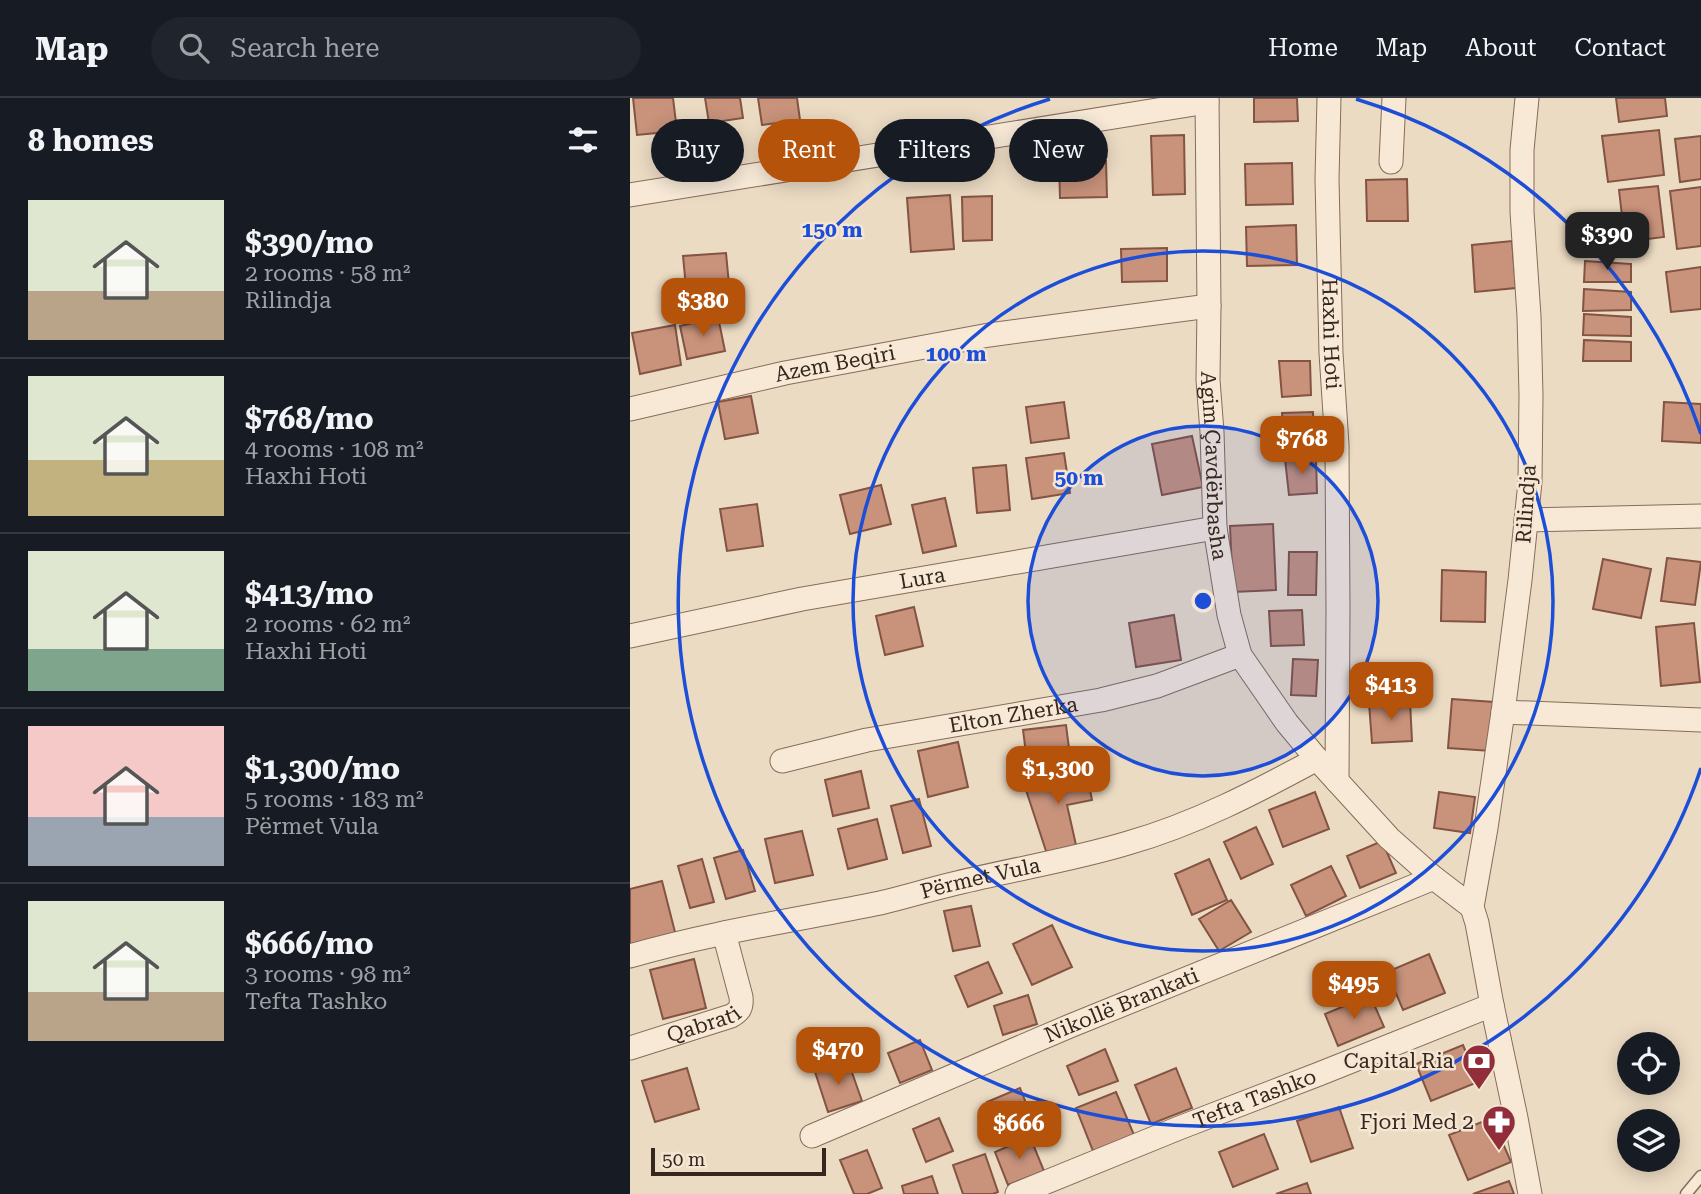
<!DOCTYPE html>
<meta charset="utf-8">
<style>
body{margin:0;font-family:"Roboto Serif",serif;background:#20242c;color:#f1f3f6;height:100vh;display:flex;flex-direction:column;font-size:26px;white-space:nowrap}
*{box-sizing:border-box;margin:0}
p{font-size:23px;color:#9ea1a6}
.icon{flex:none;width:38px;height:38px;fill:none;stroke:currentColor;stroke-width:2;stroke-linecap:round;stroke-linejoin:round}
.map{position:relative;flex:1;overflow:hidden}
.sheet{display:flex;flex-direction:column;background:#171b24;width:630px}
.sheet>*{flex:none}
.hud{position:absolute;left:21px;top:21px;width:665px;height:63px;display:flex;gap:14px}
.buttons{position:absolute;left:987px;top:934px;display:grid;gap:14px}
.buttons a{display:grid;place-items:center;width:63px;height:63px;border-radius:50%;background:#171b24;box-shadow:0 4px 18px #0003;font-size:35px}
.scale{position:absolute;left:21px;bottom:18px;width:175px;box-sizing:border-box;padding-left:7px;border:4px solid #36271e;border-top:0;font-size:19px;line-height:24px;white-space:nowrap;color:#36271e;-webkit-text-stroke:5px #f4e6d2;paint-order:stroke}
.price{position:absolute;translate:-50% -60px;padding:0 16px;border-radius:14px;background:#b45309;color:#fff;font-size:23px;line-height:46px;filter:drop-shadow(0 2px 4px #0008)}
.price::after{content:'';position:absolute;left:50%;top:42px;width:21px;height:16px;margin-left:-10px;background:inherit;clip-path:polygon(0 0,100% 0,50% 100%)}
.price.current{background:#222;color:#fff}
ul{padding:0;list-style:none}
li{display:flex;align-items:center;gap:21px;height:175px;padding:0 28px}
li+li{border-top:2px solid #363941}
li span{display:grid;place-items:center;flex:none;width:196px;height:140px;border-radius:0px;color:#555}
li>.icon{margin-inline-start:auto}
span .icon{width:84px;height:84px;fill:#fffc;stroke-width:1}
li b{font-size:30px}
h2{display:flex;justify-content:space-between;align-items:center;height:84px;padding:0 28px;font-size:30px}
.pill{padding:0 24px;border-radius:32px;background:#171b24;box-shadow:0 4px 18px #0003;font-size:24px;line-height:63px}
.pill.current{background:#b45309;color:#fff}
header{display:flex;align-items:center;gap:42px;box-sizing:border-box;height:98px;padding:0 35px;background:#171b24;border-bottom:2px solid #363941}
header strong{font-size:33px}
nav{display:flex;gap:38px;margin-inline-start:auto;font-size:24px}
.search{width:490px;height:63px;background:#20242c;display:flex;align-items:center;gap:18px;box-sizing:border-box;padding:0 24px;border-radius:38px;color:#9ea1a6;font-size:26px}
main{display:flex;flex:1;min-height:0}
.map>svg:first-child{display:block}
.building{fill:#c8927b;stroke:#835442;stroke-width:2}
.lines{fill:none;stroke-linecap:round;stroke-linejoin:round}
.lane-casing{stroke:#856c5b;stroke-width:13}
.street-casing{stroke:#856c5b;stroke-width:25}
.lane{stroke:#f7e9d6;stroke-width:10}
.street{stroke:#f7e9d6;stroke-width:23}
.ring{fill:none;stroke:#1d4ed8;stroke-width:3.5}
.labels{text-anchor:middle;dominant-baseline:central;stroke-width:5;stroke-linejoin:round;paint-order:stroke}
.street-label{font-size:21px;fill:#36271e;stroke:#f4e6d2}
.poi-label{font-size:21px;fill:#36271e;stroke:#f4e6d2;text-anchor:end}
.centre{fill:#1d4ed8;stroke:#f4e6d2;stroke-width:3.5}
.ring-label{font-size:21px;text-anchor:middle;font-weight:bold;fill:#1d4ed8;stroke:#f4e6d2;stroke-width:5;stroke-linejoin:round;paint-order:stroke}
</style>
<header>
<strong>Map</strong>
<div class="search"><svg class="icon" aria-label="search" viewBox="0 0 24 24"><circle cx="10" cy="10" r="6"/><path d="M15 15l6 6"/></svg>Search here</div>
<nav><a>Home</a><a>Map</a><a>About</a><a>Contact</a></nav>
</header>
<main>
<section class="sheet">
<h2>8 homes<svg class="icon" aria-label="filters" viewBox="0 0 24 24"><path d="M4 7h16M4 17h16"/><circle cx="9" cy="7" r="2"/><circle cx="15" cy="17" r="2"/></svg></h2>
<ul>
<li><span style="background:linear-gradient(#dfe7d0 65%,#b9a48a 0)"><svg class="icon" aria-label="home" viewBox="0 0 24 24"><path d="M3 11l9-7 9 7M6 9v11h12V9"/></svg></span><div><b>$390/mo</b><p>2 rooms · 58 m²</p><p>Rilindja</p></div></li>
<li><span style="background:linear-gradient(#dfe7d0 60%,#c2b280 0)"><svg class="icon" aria-label="home" viewBox="0 0 24 24"><path d="M3 11l9-7 9 7M6 9v11h12V9"/></svg></span><div><b>$768/mo</b><p>4 rooms · 108 m²</p><p>Haxhi Hoti</p></div></li>
<li><span style="background:linear-gradient(#dfe7d0 70%,#7fa58c 0)"><svg class="icon" aria-label="home" viewBox="0 0 24 24"><path d="M3 11l9-7 9 7M6 9v11h12V9"/></svg></span><div><b>$413/mo</b><p>2 rooms · 62 m²</p><p>Haxhi Hoti</p></div></li>
<li><span style="background:linear-gradient(#f6c9c9 65%,#9aa5b1 0)"><svg class="icon" aria-label="home" viewBox="0 0 24 24"><path d="M3 11l9-7 9 7M6 9v11h12V9"/></svg></span><div><b>$1,300/mo</b><p>5 rooms · 183 m²</p><p>Përmet Vula</p></div></li>
<li><span style="background:linear-gradient(#dfe7d0 65%,#b9a48a 0)"><svg class="icon" aria-label="home" viewBox="0 0 24 24"><path d="M3 11l9-7 9 7M6 9v11h12V9"/></svg></span><div><b>$666/mo</b><p>3 rooms · 98 m²</p><p>Tefta Tashko</p></div></li>
</ul>
</section>
<div class="map">
<svg width="1071" height="1096" viewBox="0 0 1071 1096">
<rect width="100%" height="100%" fill="#ecdbc3"/>
<path class="building" d="M3 0H43L47 33 7 37Z
M75 0H110L113 20 79 25Z
M128 0H167L170 22 132 27Z
M624 0H667L668 23 624 24Z
M986 0H1035L1037 18 989 24Z
M1029 32 1034 77 978 84 972 38Z
M554 37 555 96 523 97 521 38Z
M1071 38V81L1050 84 1045 41Z
M476 63 477 99 430 100 429 64Z
M662 65 663 106 616 107 615 66Z
M777 81 778 123H737L736 82Z
M1028 88 1034 139 995 144 989 92Z
M1071 89V148L1047 151 1040 93Z
M320 97 324 151 281 154 277 100Z
M362 98V142L333 143 332 99Z
M666 127 667 167 617 168 616 129Z
M882 143 886 190 845 194 842 147Z
M537 150V183L492 184 491 151Z
M96 155 100 197 57 200 53 158Z
M955 163 1001 166V184H954Z
M1071 169V211L1041 214 1036 174Z
M954 191 1001 194V212L953 213Z
M954 216 1001 219V238L953 237Z
M88 219 95 253 57 261 50 228Z
M45 227 51 267 10 276 2 235Z
M954 242 1001 244V263H953Z
M649 263H680L681 297 652 299Z
M121 298 128 335 95 341 88 304Z
M434 304 439 340 401 345 396 309Z
M1034 304 1071 306V345L1032 343Z
M683 314 684 348 655 350 652 315Z
M562 338 573 389 532 397 522 346Z
M434 355 440 395 402 401 396 360Z
M655 361H686L687 395 659 397Z
M376 367 380 412 347 415 343 370Z
M251 387 261 426 220 436 210 397Z
M315 400 326 448 293 455 282 407Z
M127 406 133 448 97 453 90 411Z
M643 426 646 492 603 494 600 428Z
M659 454H687L686 497H658Z
M1037 460 1071 464 1065 507 1031 503Z
M973 461 1021 471 1011 520 963 511Z
M812 472 856 474 855 524 811 523Z
M284 509 293 548 255 557 246 518Z
M672 512 674 547 641 548 639 513Z
M544 517 551 562 506 569 499 525Z
M1064 525 1070 584 1031 588 1026 529Z
M663 561 688 562 686 598 661 597Z
M822 601 864 604 861 653 818 650Z
M780 603 782 643 742 645 739 605Z
M436 627 441 666 398 671 393 632Z
M328 644 338 689 298 699 288 653Z
M455 667 462 702 437 707 446 747 417 756 394 686Z
M231 673 239 710 203 718 195 682Z
M685 694 699 731 653 749 639 712Z
M809 694 845 699 840 735 804 730Z
M289 701 301 748 273 755 261 708Z
M247 721 257 761 218 771 208 731Z
M626 729 643 766 611 781 594 744Z
M172 733 183 777 145 785 135 741Z
M752 743 766 775 730 790 717 758Z
M113 752 125 793 96 801 84 760Z
M72 761 84 804 60 810 48 768Z
M579 761 597 802 562 817 545 776Z
M701 768 716 798 676 818 661 787Z
M32 783 46 838 0 850V791Z
M601 802 621 834 589 853 569 821Z
M341 808 350 848 323 853 314 813Z
M422 827 442 869 402 887 383 846Z
M799 856 815 895 773 912 757 874Z
M64 861 76 910 33 921 20 872Z
M358 864 372 895 338 909 325 878Z
M398 897 407 926 373 937 364 908Z
M740 897 754 929 708 948 695 916Z
M290 942 302 972 270 985 258 955Z
M833 947 848 984 801 1003 786 966Z
M475 951 488 983 449 997 437 968Z
M218 963 232 1003 198 1014 185 974Z
M57 970 69 1011 25 1024 12 983Z
M546 970 562 1010 521 1026 505 987Z
M390 990 404 1025 371 1038 357 1004Z
M486 994 504 1037 463 1053 446 1010Z
M709 1009 723 1050 681 1064 667 1023Z
M309 1020 323 1053 296 1064 283 1031Z
M862 1020 881 1064 838 1082 819 1037Z
M634 1036 648 1071 603 1089 589 1054Z
M400 1039 414 1073 378 1087 365 1054Z
M237 1052 252 1090 237 1096H224L210 1062Z
M355 1056 368 1094 363 1096H333L323 1067Z
M302 1078 308 1096H274L272 1088Z
M879 1083 884 1096H843Z
M677 1085 681 1096H646Z"/>
<g class="lines">
<g class="lane-casing">
<path id="lane" d="M1056 1096 1071 1078"/>
</g>
<g class="street-casing">
<g id="street">
<path id="s1" d="M577 0 579 208 578 282 582 334 585 430 599 517 610 557 657 625 687 661 759 740 804 780 842 809"/>
<path id="s2" d="M699 0 697 81 701 255 707 347 708 511 707 683"/>
<path d="M897 0 892 52V114L899 218 901 297 900 384 890 482 873 614 856 730 842 809 847 825 862 907 886 1020 900 1096"/>
<path d="M761 64 764 0"/>
<path d="M0 97 577 4"/>
<path id="s3" d="M0 311 155 275 359 237 579 208"/>
<path d="M896 422 1071 418"/>
<path id="s4" d="M0 538 172 501 585 430"/>
<path d="M873 614 1071 622"/>
<path id="s5" d="M152 663 237 642 471 602 527 588 610 557"/>
<path id="s6" d="M0 858C82 834 166 822 250 805 276 799 301 791 327 785 384 771 442 762 498 745 565 726 626 694 687 661"/>
<path id="s7" d="M0 950 101 918C110 913 112 909 111 899L94 835"/>
<path id="s8" d="M182 1038 440 928 804 780"/>
<path id="s9" d="M387 1096 549 1030 689 976 862 907"/>
</g>
</g>
<use href="#lane" class="lane"/>
<use href="#street" class="street"/>
</g>
<circle cx="573" cy="503" r="175" fill="#1d4ed8" fill-opacity=".12"/>
<g class="ring">
<circle cx="573" cy="503" r="175"/>
<circle cx="573" cy="503" r="350"/>
<path d="M1071 670A525 525 0 1 1 420 1M726 1A525 525 0 0 1 1071 336"/>
</g>
<defs>
<g id="bank-pin" transform="scale(1.75)"><path d="M0 17L-7.5 6A9.5 9.5 0 1 1 7.5 6Z" fill="#912e3a" stroke="#f4e6d2"/><path d="M-6-4H6V4H-6ZM0-2.3a2.3 2.3 0 1 0 0 4.6a2.3 2.3 0 1 0 0-4.6Z" fill="#fff"/></g>
<g id="pharmacy-pin" transform="scale(1.75)"><path d="M0 17L-7.5 6A9.5 9.5 0 1 1 7.5 6Z" fill="#912e3a" stroke="#f4e6d2"/><path d="M-2-6h4v4h4v4h-4v4h-4v-4h-4v-4h4Z" fill="#fff"/></g>
</defs>
<g fill-rule="evenodd">
<use href="#bank-pin" x="849" y="963"/>
<use href="#pharmacy-pin" x="869" y="1024"/>
</g>
<g class="labels">
<g class="street-label">
<text stroke="none"><textPath href="#s2" startOffset="236">Haxhi Hoti</textPath></text>
<text stroke="none"><textPath href="#s3" startOffset="210">Azem Beqiri</textPath></text>
<text stroke="none"><textPath href="#s1" startOffset="368">Agim Çavdërbasha</textPath></text>
<text transform="translate(896 406) rotate(-86)">Rilindja</text>
<text stroke="none"><textPath href="#s4" startOffset="298">Lura</textPath></text>
<text stroke="none"><textPath href="#s5" startOffset="236">Elton Zherka</textPath></text>
<text stroke="none"><textPath href="#s6" startOffset="359">Përmet Vula</textPath></text>
<text stroke="none"><textPath href="#s8" startOffset="336">Nikollë Brankati</textPath></text>
<text stroke="none"><textPath href="#s7" startOffset="77">Qabrati</textPath></text>
<text stroke="none"><textPath href="#s9" startOffset="256">Tefta Tashko</textPath></text>
</g>
<g class="poi-label">
<text x="824" y="963">Capital Ria</text>
<text x="844" y="1024">Fjori Med 2</text>
</g>
</g>
<circle cx="573" cy="503" r="10" class="centre"/>
<g class="ring-label">
<text x="202" y="139">150 m</text>
<text x="326" y="263">100 m</text>
<text x="449" y="387">50 m</text>
</g>
</svg>
<div class="buttons">
<a><svg class="icon" aria-label="locate" viewBox="0 0 24 24"><circle cx="12" cy="12" r="6"/><path d="M12 2v4M12 18v4M2 12h4M18 12h4"/></svg></a>
<a><svg class="icon" aria-label="layers" viewBox="0 0 24 24"><path d="M12 4l9 5-9 5-9-5zM3 14l9 5 9-5"/></svg></a>
</div>
<div class="scale">50 m</div>
<b class="price current" style="left:977px;top:174px">$390</b>
<b class="price" style="left:73px;top:240px">$380</b>
<b class="price" style="left:672px;top:378px">$768</b>
<b class="price" style="left:761px;top:624px">$413</b>
<b class="price" style="left:428px;top:708px">$1,300</b>
<b class="price" style="left:724px;top:923px">$495</b>
<b class="price" style="left:208px;top:989px">$470</b>
<b class="price" style="left:389px;top:1063px">$666</b>
<div class="hud">
<a class="pill">Buy</a>
<a class="pill current">Rent</a>
<a class="pill">Filters</a>
<a class="pill">New</a>
</div>
</div>
</main>
